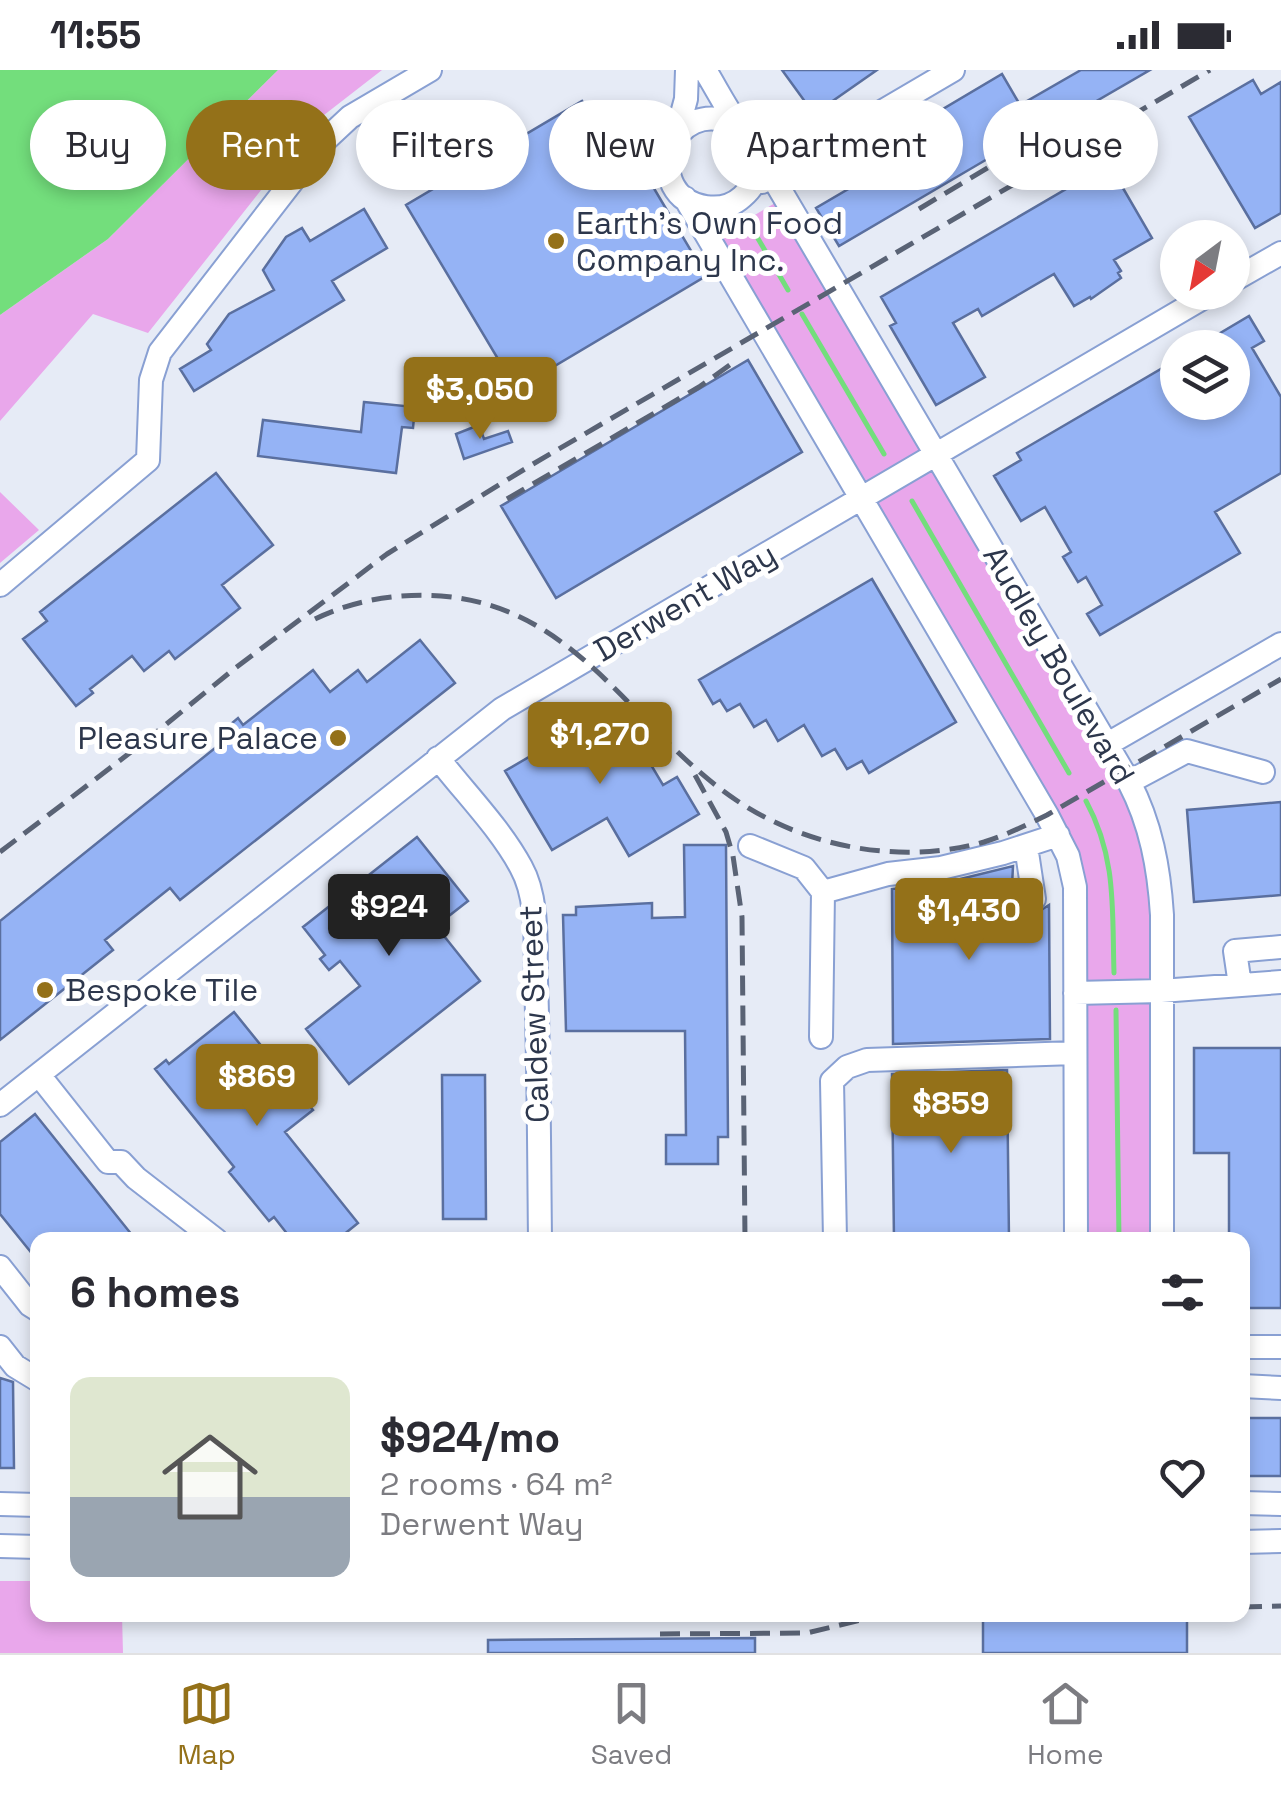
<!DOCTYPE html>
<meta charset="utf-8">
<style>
body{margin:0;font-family:"Space Grotesk",sans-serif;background:#f2f2f3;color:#2b2b33;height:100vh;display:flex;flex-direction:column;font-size:38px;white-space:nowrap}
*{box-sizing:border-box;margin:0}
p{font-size:32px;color:#7c7c81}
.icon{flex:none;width:55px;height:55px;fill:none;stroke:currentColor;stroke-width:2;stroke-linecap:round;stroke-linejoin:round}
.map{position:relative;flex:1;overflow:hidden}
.panel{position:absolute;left:30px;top:1162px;width:1220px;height:390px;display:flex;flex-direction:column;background:#fff;border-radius:20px;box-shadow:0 5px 15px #0003}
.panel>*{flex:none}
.guide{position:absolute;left:30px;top:30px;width:1222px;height:90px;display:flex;gap:20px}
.needle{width:65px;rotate:212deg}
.buttons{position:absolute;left:1160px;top:150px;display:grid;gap:20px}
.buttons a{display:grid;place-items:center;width:90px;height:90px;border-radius:50%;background:#fff;box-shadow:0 5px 15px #0003;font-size:50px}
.price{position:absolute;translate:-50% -85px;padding:0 22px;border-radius:10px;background:#947119;color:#fff;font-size:32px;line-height:65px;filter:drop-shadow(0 2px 5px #0008)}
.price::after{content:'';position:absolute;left:50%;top:60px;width:30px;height:22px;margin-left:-15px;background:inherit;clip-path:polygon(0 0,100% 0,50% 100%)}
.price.on{background:#222;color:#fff}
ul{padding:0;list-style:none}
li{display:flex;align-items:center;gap:30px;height:250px;padding:0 40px}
li span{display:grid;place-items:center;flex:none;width:280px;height:200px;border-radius:20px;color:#555}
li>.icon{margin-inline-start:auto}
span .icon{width:120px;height:120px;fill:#fffc;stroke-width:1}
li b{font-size:42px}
h2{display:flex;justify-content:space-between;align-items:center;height:120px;padding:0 40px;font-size:42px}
.tag{padding:0 35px;border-radius:45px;background:#fff;box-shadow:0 5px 15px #0003;font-size:35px;line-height:90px}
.tag.on{background:#947119;color:#fff}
.status{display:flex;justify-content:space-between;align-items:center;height:70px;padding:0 50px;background:#fff;direction:ltr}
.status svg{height:28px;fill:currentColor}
.dock{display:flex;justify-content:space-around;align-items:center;height:140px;border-top:2px solid #e1e1e2;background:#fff;font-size:28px;color:#7c7c81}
.dock a{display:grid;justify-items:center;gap:5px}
.dock .on{color:#947119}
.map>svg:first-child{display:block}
.green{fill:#e9a7eb}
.water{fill:#73de7c}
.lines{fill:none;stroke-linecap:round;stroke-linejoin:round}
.stream{stroke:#73de7c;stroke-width:5}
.building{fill:#95b3f5;stroke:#5a6f9f;stroke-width:2.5}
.minor-casing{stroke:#89a0d3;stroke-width:26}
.minor{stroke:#fff;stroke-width:22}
.rail{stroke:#5a6375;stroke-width:5;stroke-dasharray:20 10;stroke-linecap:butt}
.poi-dot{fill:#947119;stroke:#fff;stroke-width:4}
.labels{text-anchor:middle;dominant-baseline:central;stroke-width:10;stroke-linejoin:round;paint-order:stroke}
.poi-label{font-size:32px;fill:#2d374c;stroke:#fff;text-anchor:start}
.street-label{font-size:32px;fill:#2d374c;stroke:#fff}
</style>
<div class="status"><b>11:55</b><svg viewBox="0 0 49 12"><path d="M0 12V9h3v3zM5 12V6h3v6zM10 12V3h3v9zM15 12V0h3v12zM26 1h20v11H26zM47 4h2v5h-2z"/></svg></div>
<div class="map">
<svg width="1281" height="1583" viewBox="0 0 1281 1583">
<rect width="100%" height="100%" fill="#e6ebf6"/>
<path class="green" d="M278 0H382L315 52 148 263 93 244 0 351V245L108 169Z
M775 133 1136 750 1148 798 1153 855 1155 1170H1087L1086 814 1072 768 721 165Z
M0 422 39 460 0 493Z
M0 1511H37L38 1545H122L123 1583H0Z"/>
<path class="water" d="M0 0H278L108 169 0 245Z"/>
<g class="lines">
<path class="stream" d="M746 148 788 220
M802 244 884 384
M912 431 1069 703
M1086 731C1117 788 1112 840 1114 903
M1116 940 1119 1170"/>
</g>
<path class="building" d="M782 0H877L814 44Z
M1081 0H1150L1038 65 989 88 839 176 816 138 954 57 943 39 1002 4 1020 35Z
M1253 10 1261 24 1281 12V143L1255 158 1189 47Z
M582 31 634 118 649 110 706 206 516 319 406 135Z
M1109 94 1152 168 1114 190 1121 201 1118 203 1121 208 1091 229 1090 227 1074 236 1054 204 982 246 978 239 953 253 985 307 936 335 890 256 896 253 881 227Z
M364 139 387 178 332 211 344 230 194 321 180 299 211 280 207 274 229 244 274 220 263 200 286 167 302 158 310 171Z
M1249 246 1264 271 1252 278 1281 327V403L1215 442 1240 483 1100 565 1087 544 1102 535 1086 507 1078 512 1063 487 1071 482 1045 437 1021 451 994 406 1021 390 1017 383 1178 289V332H1232V278H1195Z
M748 290 802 382 556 528 501 436Z
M364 332 415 337 413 358 402 357 396 403 258 386 263 350 361 362Z
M479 355 484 369 508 361 512 372 464 389 456 364Z
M216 403 273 475 222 515 240 538 175 589 169 581 144 601 132 586 90 619 93 623 76 636 23 569 47 551 40 542Z
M872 509 956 652 869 703 862 691 847 699 835 679 822 686 804 655 778 671 766 650 754 657 740 634 727 641 720 630 713 634 699 610Z
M420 570 455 613 180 830 170 818 105 870 113 880 0 970V851L230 666 225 659 238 648 243 655 313 600 330 622 358 600 367 612Z
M616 636 663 715 677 707 699 744 629 786 607 748 552 780 505 701Z
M1281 732V825L1194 832 1187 740Z
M417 767 468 831 436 856 480 911 349 1014 306 959 360 916 340 891 329 900 320 889 325 885 303 857Z
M684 775H726L728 1067H718V1094H666V1065H686L685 961H566L563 845H576V837L652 833V848L685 847Z
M1013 796 1011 836 1021 835 1028 842 1035 844 1049 835 1050 969 893 974 892 819 944 813Z
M234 942 313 1040 285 1062 358 1153 337 1170H292L274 1147 269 1151 229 1102 234 1097 155 999 166 990 169 994Z
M1194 978H1281V1238H1242V1170H1229V1083H1194Z
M1007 1000 1009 1170H894L892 1004Z
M442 1005H485L486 1149H443Z
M35 1044 136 1170H38V1191L0 1144V1072Z
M0 1308 13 1312 14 1398H0Z
M1242 1348H1281V1406H1242Z
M1187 1545V1583H983V1547Z
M755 1568V1583H488V1570Z"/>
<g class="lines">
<g class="minor-casing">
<path id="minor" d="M705 0C716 18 725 36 737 53 754 77 772 101 742 127 732 136 719 139 706 137 640 128 667 20 739 56
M676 66 686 29 687 0
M756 79 1129 712C1151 754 1159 798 1162 845V1170
M762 112 953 0
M685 128 1047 745 1068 786 1075 817 1076 1170
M1232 211 1281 183
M0 515 148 390 151 310 160 282 321 74 350 47 430 0
M1106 675 1281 574
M438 688C465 723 500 758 521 797 539 829 535 875 536 910 539 997 539 1083 540 1170
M1129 712 1187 681 1263 702
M750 776 804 798 823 822
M1026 776 1034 829
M1240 915 1235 881 1281 877
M1075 923 1161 921 1281 912
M821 967 823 822 888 804 941 798 1003 783 1058 765
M39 1005 108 1092H121L136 1108 216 1170
M0 1035 502 639 1213 222
M835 1170 832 1011 847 997 867 990 1075 983
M0 1197 30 1235 38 1240
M0 1277 15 1296 38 1310
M1242 1277H1281
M1242 1316 1281 1318
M1242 1433 1281 1434
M0 1434 38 1435
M1242 1472 1281 1471
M0 1476 38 1477"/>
</g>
<use href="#minor" class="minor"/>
<path class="rail" d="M919 139 999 91 1091 57
M507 429 699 317 734 292
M315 549C354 530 397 523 441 526 580 537 632 660 736 730 807 778 901 795 984 772 1006 765 1027 755 1047 745L1281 609
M695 705 726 762 733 786 742 847 745 1170
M0 782 148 669 234 599 387 484 533 394 1210 0
M1242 1537 1281 1536
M660 1564 807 1563 882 1545"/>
</g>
<g class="poi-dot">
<circle cx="556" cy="171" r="10"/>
<circle cx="338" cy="668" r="10"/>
<circle cx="45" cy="920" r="10"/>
</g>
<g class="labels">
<g class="poi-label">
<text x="576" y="153">Earth's Own Food<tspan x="576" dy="37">Company Inc.</tspan></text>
<text x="318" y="668" text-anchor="end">Pleasure Palace</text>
<text x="65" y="920">Bespoke Tile</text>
</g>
<g class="street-label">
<text transform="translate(685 532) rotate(-30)">Derwent Way</text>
<text transform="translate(1059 595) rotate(60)">Audley Boulevard</text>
<text transform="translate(534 944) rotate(-92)">Caldew Street</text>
</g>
</g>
</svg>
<div class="buttons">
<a><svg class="needle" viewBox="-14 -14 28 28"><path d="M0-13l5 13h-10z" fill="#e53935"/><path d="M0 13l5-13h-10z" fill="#7c7c81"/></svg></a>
<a><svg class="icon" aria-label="layers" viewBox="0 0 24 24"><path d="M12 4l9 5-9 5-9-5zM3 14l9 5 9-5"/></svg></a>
</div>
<b class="price" style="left:480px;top:372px">$3,050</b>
<b class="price" style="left:600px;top:717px">$1,270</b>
<b class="price on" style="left:389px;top:889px">$924</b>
<b class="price" style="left:969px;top:893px">$1,430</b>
<b class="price" style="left:257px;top:1059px">$869</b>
<b class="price" style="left:951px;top:1086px">$859</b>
<div class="guide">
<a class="tag">Buy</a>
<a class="tag on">Rent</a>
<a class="tag">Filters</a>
<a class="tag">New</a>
<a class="tag">Apartment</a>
<a class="tag">House</a>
</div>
<section class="panel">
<h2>6 homes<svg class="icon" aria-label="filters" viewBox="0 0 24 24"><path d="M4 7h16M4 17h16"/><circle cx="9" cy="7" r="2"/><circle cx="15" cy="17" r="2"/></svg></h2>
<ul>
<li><span style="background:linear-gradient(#dfe7d0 60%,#9aa5b1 0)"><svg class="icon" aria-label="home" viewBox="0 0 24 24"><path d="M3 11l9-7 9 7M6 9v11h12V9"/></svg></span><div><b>$924/mo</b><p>2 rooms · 64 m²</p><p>Derwent Way</p></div><svg class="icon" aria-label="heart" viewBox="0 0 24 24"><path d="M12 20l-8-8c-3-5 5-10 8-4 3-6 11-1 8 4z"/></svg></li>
</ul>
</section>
</div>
<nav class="dock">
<a class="on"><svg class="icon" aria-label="map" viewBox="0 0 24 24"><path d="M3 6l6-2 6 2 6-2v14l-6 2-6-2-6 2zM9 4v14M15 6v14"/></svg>Map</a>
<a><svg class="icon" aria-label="saved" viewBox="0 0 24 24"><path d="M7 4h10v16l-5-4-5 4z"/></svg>Saved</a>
<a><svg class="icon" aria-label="home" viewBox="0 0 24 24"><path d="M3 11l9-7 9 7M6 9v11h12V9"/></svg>Home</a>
</nav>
